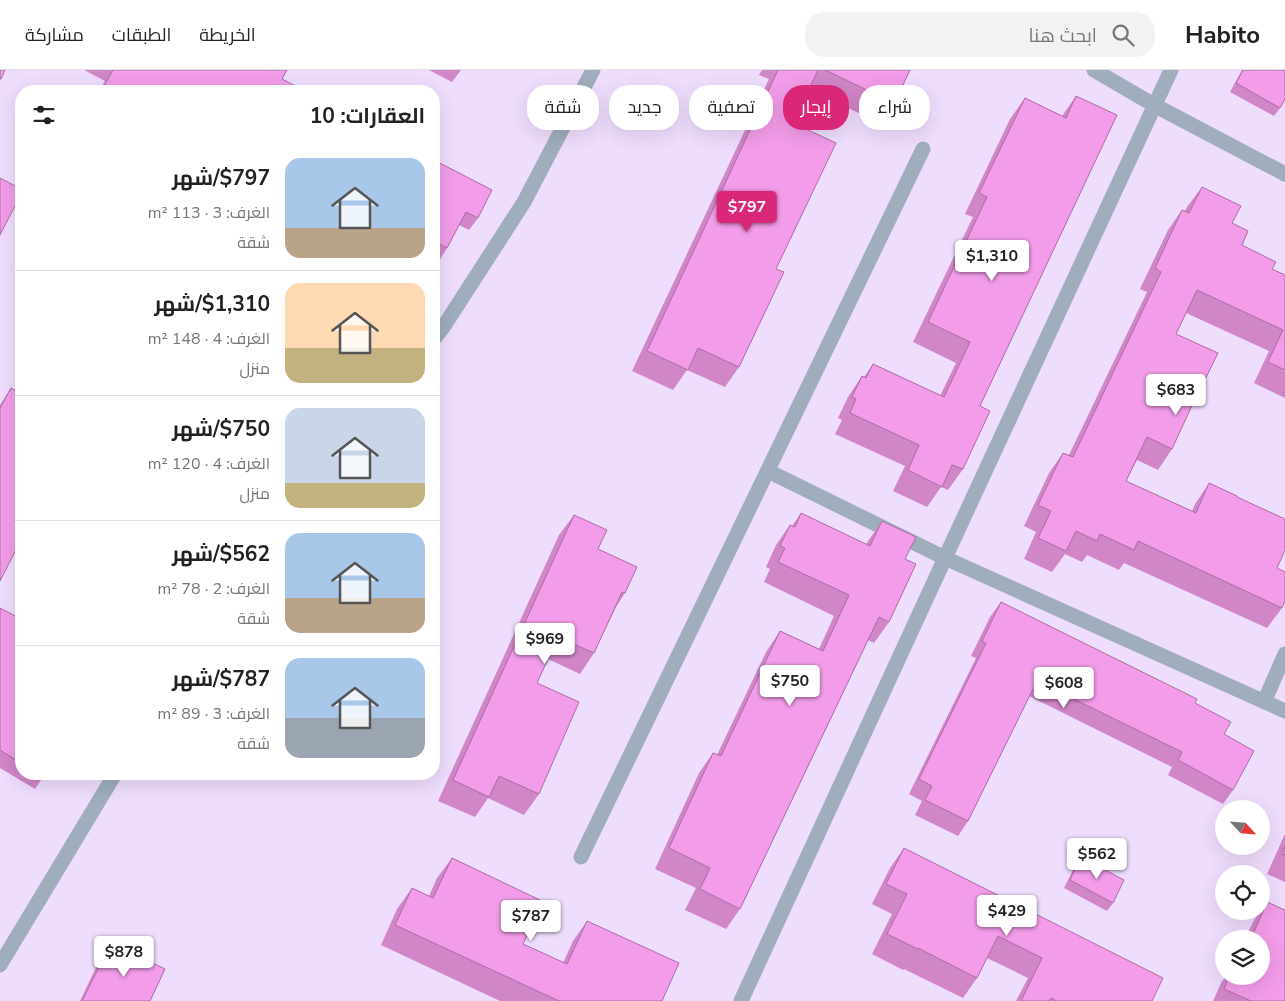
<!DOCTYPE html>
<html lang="ar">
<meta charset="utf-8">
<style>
body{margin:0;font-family:"Nunito Sans",Cairo,sans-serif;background:#f2f2f2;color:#222;direction:rtl;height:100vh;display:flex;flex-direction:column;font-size:19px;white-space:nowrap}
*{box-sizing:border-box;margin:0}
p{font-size:16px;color:#767676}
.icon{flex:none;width:28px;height:28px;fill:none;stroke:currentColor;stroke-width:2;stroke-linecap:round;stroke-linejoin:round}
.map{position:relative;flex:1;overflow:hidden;direction:ltr}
.side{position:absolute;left:15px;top:15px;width:425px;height:695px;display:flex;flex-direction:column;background:#fff;border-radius:20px;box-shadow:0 5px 20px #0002;direction:rtl}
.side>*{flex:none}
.top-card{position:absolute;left:455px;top:15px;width:475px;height:45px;direction:rtl;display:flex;gap:10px}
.needle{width:32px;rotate:116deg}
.buttons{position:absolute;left:1215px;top:730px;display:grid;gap:10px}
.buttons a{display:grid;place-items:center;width:55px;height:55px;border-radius:50%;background:#fff;box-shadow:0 5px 20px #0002;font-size:25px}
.price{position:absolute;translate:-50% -42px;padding:0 11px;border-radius:5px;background:#fff;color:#222;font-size:16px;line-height:32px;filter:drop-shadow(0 1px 2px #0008)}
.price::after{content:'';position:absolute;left:50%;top:30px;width:15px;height:11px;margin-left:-8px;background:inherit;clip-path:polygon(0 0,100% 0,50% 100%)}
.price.on{background:#db2777;color:#fff}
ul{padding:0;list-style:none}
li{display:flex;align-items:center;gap:15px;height:125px;padding:0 15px}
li+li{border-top:1px solid #e0e0e0}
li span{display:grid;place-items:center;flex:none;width:140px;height:100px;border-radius:15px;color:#555}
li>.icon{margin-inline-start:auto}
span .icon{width:60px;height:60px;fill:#fffc;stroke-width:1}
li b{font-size:21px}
h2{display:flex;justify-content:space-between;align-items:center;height:60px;padding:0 15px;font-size:21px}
.chip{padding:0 18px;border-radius:20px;background:#fff;box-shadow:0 5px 20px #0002;font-size:18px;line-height:45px}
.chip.on{background:#db2777;color:#fff}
header{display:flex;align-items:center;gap:30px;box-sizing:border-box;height:70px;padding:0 25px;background:#fff;border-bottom:1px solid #e0e0e0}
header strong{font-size:24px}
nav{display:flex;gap:28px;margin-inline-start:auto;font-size:18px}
.search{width:350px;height:45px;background:#f2f2f2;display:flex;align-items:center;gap:12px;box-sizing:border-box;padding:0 18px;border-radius:20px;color:#767676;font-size:19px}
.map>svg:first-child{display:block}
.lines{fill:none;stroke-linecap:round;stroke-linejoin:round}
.service{stroke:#9fadbc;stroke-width:15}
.minor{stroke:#9fadbc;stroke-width:15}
.wall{fill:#d186c8}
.shaded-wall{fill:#aa6da3}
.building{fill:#f39ce9;stroke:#aa6da3}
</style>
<header>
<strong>Habito</strong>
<div class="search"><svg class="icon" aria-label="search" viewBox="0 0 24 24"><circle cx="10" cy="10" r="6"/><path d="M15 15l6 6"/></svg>ابحث هنا</div>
<nav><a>الخريطة</a><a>الطبقات</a><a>مشاركة</a></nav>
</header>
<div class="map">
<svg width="1285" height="931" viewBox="0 0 1285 931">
<rect width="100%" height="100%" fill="#efddfd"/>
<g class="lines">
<path class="service" d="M768 401 945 488 1285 641
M1264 632 1285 584
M581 787 923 79"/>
<path class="minor" d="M1094 0 1154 35 1285 104
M434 269 444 256 524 132 593 0
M0 895 115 704
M741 931 945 488 1171 0"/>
</g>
<path class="wall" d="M84 0H287L282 9 305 21H99L105 11Z
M429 0H461L452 12Z
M762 0H910L901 19 887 39H885L876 51 809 20 793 53 776 199 739 297 725 317 687 300 673 320 632 301 769 9 759 5Z
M1242 0H1285L1280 38 1274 46 1230 22Z
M1076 26 980 336 963 399 948 420 941 417 927 437 893 421 905 396 835 364 842 350 838 348 848 327 862 306 864 307 873 294 940 326 956 293 913 272 973 147 965 144 1010 49 1025 28 1062 46Z
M434 90 478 148 469 160 459 155 447 178 439 191 434 188Z
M1202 117 1232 153 1242 175 1272 199 1285 205V328L1254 313 1269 281 1186 243 1176 264 1201 318 1197 324 1172 379 1158 400 1137 390 1126 411 1192 441 1195 434 1209 413 1237 427 1277 498 1282 538 1267 558 1124 493 1119 500 1087 485 1082 492 1065 484 1052 502 1024 489 1036 462 1024 456 1049 403 1063 383 1069 385 1147 222 1140 219 1168 160 1182 140 1185 141 1187 137Z
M11 318 0 511V335Z
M801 443 866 474 882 451 905 489 889 552 874 573 868 570 740 839 726 859 685 840 696 818 655 799 699 703 713 683 717 685 766 582 780 561 819 579 834 546 764 512 770 499 766 497 776 475 790 455 792 456Z
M574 445 598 479 625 523 616 537 594 583 580 604 548 589 537 613 539 724 524 745 488 728 475 747 438 731 559 465Z
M1001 532 1195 633 1224 664 1233 720 1223 734 1168 705 1172 697 1029 626 968 751 958 766 915 745 922 731 909 724 976 588 971 586 990 547Z
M0 538 21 549V704H45L35 719 0 698Z
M1285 764V812L1267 804Z
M904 778 1152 931H1016L1028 908 987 888 977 908 963 928 904 899 903 900 872 884 892 844 872 834 890 798Z
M1081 787 1113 833 1107 841 1064 818 1075 796Z
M452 788 523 874 563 893 573 871 587 851 662 931H500L381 875 397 839 412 818 429 826 437 808Z
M1267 832 1285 931H1213L1221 913 1226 906H1261V869H1245L1253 852 1260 841H1261V840Z
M111 873 150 931H80L102 885Z"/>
<path class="shaded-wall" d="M897 17 901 19 887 39H885L890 31Z"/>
<path class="building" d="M0 0H5L1 9H0Z
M113 0H287L282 9 305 21H101Z
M778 0H818L793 53 836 73 776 199 784 202 739 297 698 278 688 300 647 281Z
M825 0H910L901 19 897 17 890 31Z
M1243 0H1285V29L1280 38 1236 13Z
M1076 26 1117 45 980 336 990 341 963 399 952 395 942 417 908 400 919 375 850 343 856 329 852 327 862 306 866 308 873 294 944 327 970 272 928 252 987 127 979 123 1025 28 1066 48Z
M434 90 492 120 478 148 466 142 447 178 434 171Z
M0 108 21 119V124L0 165Z
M1202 117 1241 136 1232 153 1248 161 1242 175 1276 192 1272 199 1285 205V300L1268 292 1283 260 1197 220 1176 264 1218 283 1201 318H1200L1172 379 1147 367 1126 411 1196 443 1209 413 1237 426V427L1285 449V480L1277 498 1285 502V531L1282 538 1138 471 1134 480 1100 464 1097 471 1076 461 1066 481 1038 468 1051 441 1038 435 1063 383 1073 387 1161 202 1155 198 1182 140 1189 143Z
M11 318 21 324V470L0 511V338Z
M801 443 870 476 882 451 916 467 905 489 916 494 889 552 879 547 740 839 700 819 710 798 669 778 713 683 721 686 780 561 823 581 849 525 778 492 785 478 780 476 790 455 795 457Z
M574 445 607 460 598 479 637 497 625 523 622 522 594 583 558 567 537 613 579 632 539 724 499 706 489 727 453 710Z
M1001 532 1197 629 1195 633 1231 652 1224 664 1254 681 1233 720 1178 690 1182 682 1037 611 968 751 925 730 932 716 919 709 986 573 982 571Z
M0 538 21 549V693L0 680Z
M1285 776V785L1282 784Z
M904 778 1163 908 1152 931H1056L1051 928 1049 931H1021L1042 888 998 866 977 908 918 878V879L887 864 907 824 886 814Z
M1081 787 1124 810 1113 833 1070 810Z
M452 788 542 831 523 874 567 894 587 851 679 893 662 931H559L395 855 412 818 433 828Z
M1267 832 1285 840V931H1251L1224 919 1229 906H1261V869H1251Z
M111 873 165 899 150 931H82Z"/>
</svg>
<div class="buttons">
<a><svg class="needle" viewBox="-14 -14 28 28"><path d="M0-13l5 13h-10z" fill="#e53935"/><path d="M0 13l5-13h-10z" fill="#767676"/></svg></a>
<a><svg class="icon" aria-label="locate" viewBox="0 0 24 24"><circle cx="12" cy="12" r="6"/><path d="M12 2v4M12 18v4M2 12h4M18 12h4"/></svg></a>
<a><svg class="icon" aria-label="layers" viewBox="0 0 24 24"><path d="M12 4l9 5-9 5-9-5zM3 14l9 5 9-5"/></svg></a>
</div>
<b class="price on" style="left:747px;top:163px">$797</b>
<b class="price" style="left:992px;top:212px">$1,310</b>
<b class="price" style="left:1176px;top:346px">$683</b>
<b class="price" style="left:545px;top:595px">$969</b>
<b class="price" style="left:790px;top:637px">$750</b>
<b class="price" style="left:1064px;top:639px">$608</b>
<b class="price" style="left:1097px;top:810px">$562</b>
<b class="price" style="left:1007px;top:867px">$429</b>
<b class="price" style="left:531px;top:872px">$787</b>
<b class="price" style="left:124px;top:908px">$878</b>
<div class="top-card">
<a class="chip">شراء</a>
<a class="chip on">إيجار</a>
<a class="chip">تصفية</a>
<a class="chip">جديد</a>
<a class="chip">شقة</a>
</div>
<section class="side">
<h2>العقارات: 10<svg class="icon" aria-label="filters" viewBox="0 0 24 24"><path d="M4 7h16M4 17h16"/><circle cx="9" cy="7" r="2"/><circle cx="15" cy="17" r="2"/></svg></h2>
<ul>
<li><span style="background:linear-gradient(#a9c7e8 70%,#b9a48a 0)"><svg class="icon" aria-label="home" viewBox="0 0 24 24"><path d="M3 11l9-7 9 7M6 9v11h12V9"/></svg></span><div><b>$797/شهر</b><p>الغرف: 3 · 113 m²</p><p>شقة</p></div></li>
<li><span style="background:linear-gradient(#ffd9b3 65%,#c2b280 0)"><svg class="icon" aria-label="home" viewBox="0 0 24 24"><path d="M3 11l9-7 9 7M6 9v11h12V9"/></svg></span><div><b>$1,310/شهر</b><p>الغرف: 4 · 148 m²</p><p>منزل</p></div></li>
<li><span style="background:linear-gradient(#c9d6e8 75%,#c2b280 0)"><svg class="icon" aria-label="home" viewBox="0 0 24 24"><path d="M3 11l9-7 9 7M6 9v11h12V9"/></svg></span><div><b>$750/شهر</b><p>الغرف: 4 · 120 m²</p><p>منزل</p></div></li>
<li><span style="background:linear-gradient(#a9c7e8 65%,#b9a48a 0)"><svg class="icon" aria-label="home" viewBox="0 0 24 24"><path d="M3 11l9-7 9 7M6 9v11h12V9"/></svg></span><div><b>$562/شهر</b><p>الغرف: 2 · 78 m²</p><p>شقة</p></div></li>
<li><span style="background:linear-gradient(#a9c7e8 60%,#9aa5b1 0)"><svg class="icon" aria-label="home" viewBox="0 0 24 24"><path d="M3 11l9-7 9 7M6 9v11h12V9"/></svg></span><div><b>$787/شهر</b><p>الغرف: 3 · 89 m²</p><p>شقة</p></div></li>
</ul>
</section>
</div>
